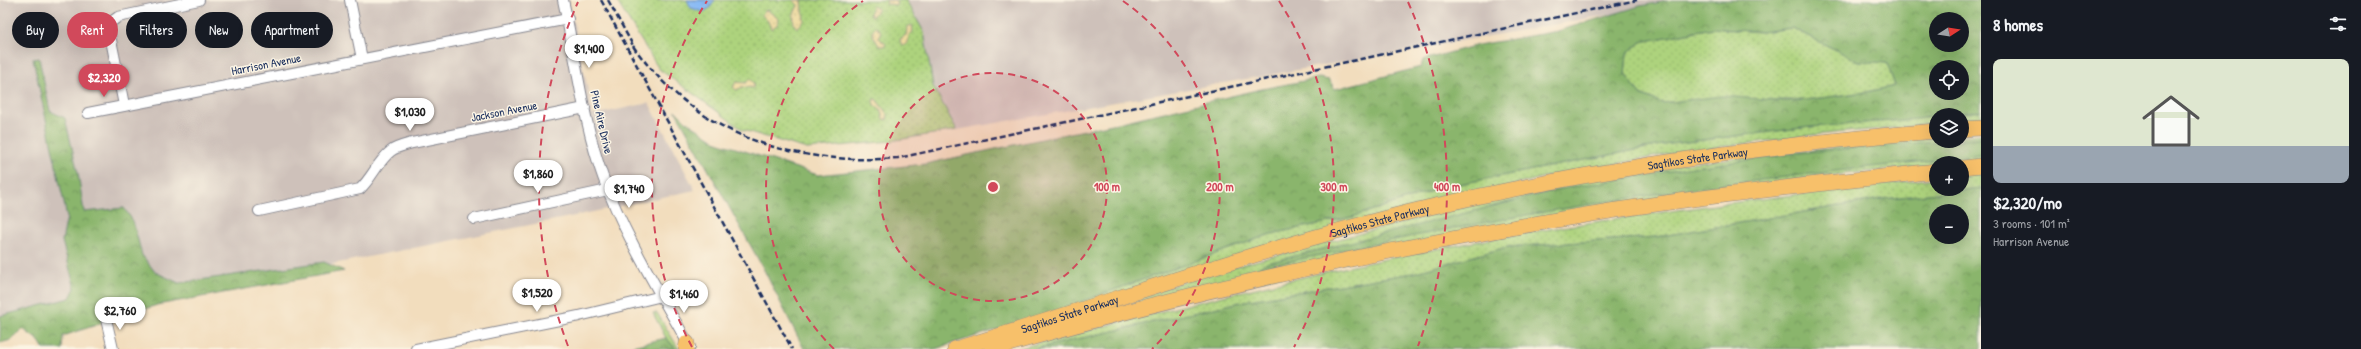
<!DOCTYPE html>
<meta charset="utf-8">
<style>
body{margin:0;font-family:"Patrick Hand",sans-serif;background:#242831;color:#f1f3f6;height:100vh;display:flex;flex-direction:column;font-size:15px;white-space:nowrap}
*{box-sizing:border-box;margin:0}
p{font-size:13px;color:#9ea1a6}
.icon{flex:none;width:22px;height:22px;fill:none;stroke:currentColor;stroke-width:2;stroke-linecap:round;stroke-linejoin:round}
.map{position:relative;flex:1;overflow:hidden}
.drawer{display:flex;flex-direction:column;background:#171b24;width:380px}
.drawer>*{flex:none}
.banner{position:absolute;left:12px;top:12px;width:380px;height:36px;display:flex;gap:8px}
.needle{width:26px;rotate:78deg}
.tools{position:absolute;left:1929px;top:12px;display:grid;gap:8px}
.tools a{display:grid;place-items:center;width:40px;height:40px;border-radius:50%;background:#171b24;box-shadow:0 4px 16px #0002;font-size:20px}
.price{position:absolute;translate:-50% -34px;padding:0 9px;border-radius:14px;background:#fff;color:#222;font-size:13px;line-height:26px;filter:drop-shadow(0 1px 2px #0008)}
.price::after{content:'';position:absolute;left:50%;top:24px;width:12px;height:9px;margin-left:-6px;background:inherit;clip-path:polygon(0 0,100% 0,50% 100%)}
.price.current{background:#d1495b;color:#fff}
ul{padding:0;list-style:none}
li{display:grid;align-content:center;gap:8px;height:212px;padding:0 12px}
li+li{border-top:1px solid #363941}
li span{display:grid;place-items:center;height:124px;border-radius:8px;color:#555}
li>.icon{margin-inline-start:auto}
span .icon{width:72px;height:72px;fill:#fffc;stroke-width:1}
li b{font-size:17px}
h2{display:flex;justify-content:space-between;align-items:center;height:48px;padding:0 12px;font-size:17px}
.chip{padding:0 14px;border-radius:18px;background:#171b24;box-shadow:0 4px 16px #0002;font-size:14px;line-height:36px}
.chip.current{background:#d1495b;color:#fff}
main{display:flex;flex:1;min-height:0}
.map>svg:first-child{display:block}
.industrial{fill:#cec1ba}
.grass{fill:url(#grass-dots);stroke:#64816e}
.forest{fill:url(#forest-crowns);stroke:#527265;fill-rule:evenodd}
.sand{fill:url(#sand-dots);stroke:#84847e}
.water{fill:url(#water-ripples);stroke:#5174a9}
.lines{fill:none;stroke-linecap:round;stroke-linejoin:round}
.minor-casing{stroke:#86868e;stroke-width:12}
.highway-casing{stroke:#86868e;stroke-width:16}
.minor{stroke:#fff;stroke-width:10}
.highway{stroke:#f7c06b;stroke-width:15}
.rail{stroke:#1b2f5e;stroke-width:2.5;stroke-dasharray:6 3;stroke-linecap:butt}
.ring{fill:none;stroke:#d1495b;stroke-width:2;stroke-dasharray:7 5}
.labels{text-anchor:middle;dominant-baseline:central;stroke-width:3;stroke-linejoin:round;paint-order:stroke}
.street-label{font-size:12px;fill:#1b2f5e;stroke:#fcf5e5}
.centre{fill:#d1495b;stroke:#fcf5e5;stroke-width:2}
.ring-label{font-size:12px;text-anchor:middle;font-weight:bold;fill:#d1495b;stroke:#fcf5e5;stroke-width:3;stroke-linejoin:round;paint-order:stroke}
</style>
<main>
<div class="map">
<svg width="1981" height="349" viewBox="0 0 1981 349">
<defs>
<pattern id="grass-dots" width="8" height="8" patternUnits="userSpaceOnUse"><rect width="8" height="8" fill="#add37d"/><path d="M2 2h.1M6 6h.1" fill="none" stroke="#94b56e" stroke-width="1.8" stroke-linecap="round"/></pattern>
<pattern id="forest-crowns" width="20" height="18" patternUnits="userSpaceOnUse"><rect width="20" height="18" fill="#8ab56c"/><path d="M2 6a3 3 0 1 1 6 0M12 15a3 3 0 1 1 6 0" fill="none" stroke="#70945c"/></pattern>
<pattern id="sand-dots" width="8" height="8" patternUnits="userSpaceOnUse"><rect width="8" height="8" fill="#eeda9e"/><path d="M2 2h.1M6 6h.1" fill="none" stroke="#ccbb8a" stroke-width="1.8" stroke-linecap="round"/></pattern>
<pattern id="water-ripples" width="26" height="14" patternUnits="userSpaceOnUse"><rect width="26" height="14" fill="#87b9f4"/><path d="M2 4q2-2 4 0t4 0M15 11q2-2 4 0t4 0" fill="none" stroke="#6e97c9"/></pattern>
</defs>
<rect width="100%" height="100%" fill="#fcf5e5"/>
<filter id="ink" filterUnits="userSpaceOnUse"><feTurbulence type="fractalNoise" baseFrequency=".025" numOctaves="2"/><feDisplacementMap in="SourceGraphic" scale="8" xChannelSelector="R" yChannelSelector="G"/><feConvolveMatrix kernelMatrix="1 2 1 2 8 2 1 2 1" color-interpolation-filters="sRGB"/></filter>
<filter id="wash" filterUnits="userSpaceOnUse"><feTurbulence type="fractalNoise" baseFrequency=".012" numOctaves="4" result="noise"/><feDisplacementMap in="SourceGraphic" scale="16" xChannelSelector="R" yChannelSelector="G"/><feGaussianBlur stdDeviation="0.9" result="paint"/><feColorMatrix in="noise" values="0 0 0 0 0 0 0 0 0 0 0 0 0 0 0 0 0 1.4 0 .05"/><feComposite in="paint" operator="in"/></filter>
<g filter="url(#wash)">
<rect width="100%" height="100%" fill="#f2ddbd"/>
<path class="industrial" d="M0 0H569L593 115 649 103 695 190 565 218 0 330Z
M906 0H1693L957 130 933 86 924 32Z"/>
<path class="grass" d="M616 0H906L924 32 933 86 957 130 891 141 807 149 743 130 659 69Z
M1712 28 1761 32 1792 28 1858 61 1887 63 1895 86 1866 92 1806 100H1690L1662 103 1640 94 1625 74 1627 53 1641 42Z
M1981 111V120L1962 122V115H1949Z
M1936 117V124L1812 135 1680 152 1544 177 1038 317 1271 234 1352 217 1444 187 1662 145 1810 127Z
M1981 134V160L1936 163V165L1822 176 1660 198 1087 315 1206 274 1495 198 1651 167 1936 137V141H1962V136Z
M1981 173V188L1875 200 1656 237 1507 247 1413 273 1250 300 1034 349H1017C1161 311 1306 273 1452 246 1612 216 1774 197 1936 178V189H1962V175Z
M653 313H657L679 349H676L666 338Z"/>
<path class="forest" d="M1672 0H1981V111L1936 115 1919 119 1810 127 1662 145 1444 187 1352 217 1271 234 1038 317 935 349H804L763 268 675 110 687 122 717 142 818 175 925 164 1122 122 1257 90 1319 78 1329 80 1335 89 1421 67 1423 60 1478 45 1558 31 1640 6ZM1936 19H1962V45H1936ZM1712 28 1761 32 1792 28 1858 61 1887 63 1895 86 1866 92 1806 100 1785 101 1722 96 1662 103 1640 94 1625 74 1627 53 1641 42ZM1936 67H1962V93H1936Z
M39 58 50 111 65 118 78 173 84 212 124 208 133 221 142 255 155 272 179 283 324 262 344 271 157 305 63 336 62 349H44L39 341 23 329 11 340 0 343V316L70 298 75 288 62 241 67 217 33 59Z
M1981 137V155C1880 166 1779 177 1678 191 1537 211 1398 238 1259 268L1263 264 1561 189 1693 167 1808 152 1937 141H1962V139Z
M1981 188V349H1034L1250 300 1413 273 1507 247 1656 237 1875 200ZM1936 211H1962V237H1936Z
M666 338 676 349H619Z"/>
<path class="sand" d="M793 0H802L804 21 797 28 794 24 793 16 798 5Z
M887 0H895L897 5 886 4Z
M873 6 878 9 872 17 870 14Z
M767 10 779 19 778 24 771 29 768 21 762 15 764 11Z
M912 25 913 32 909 35 908 43 903 46 901 44 900 39 906 35 907 27Z
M876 27 881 31 878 38 886 43 884 46H879L873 35V30Z
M750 79 754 84 753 88 743 87 736 90 733 87 736 82 746 83Z
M876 99 888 115 887 120 883 119 880 109 874 105 873 100Z"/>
<path class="water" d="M687 0H715L710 8 703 12 691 8Z"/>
</g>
<g filter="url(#ink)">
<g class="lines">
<g class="minor-casing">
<path id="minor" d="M350 0 362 59
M563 0C576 58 583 122 603 177 623 233 661 295 690 347
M124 105 109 30 111 22 118 17 199 0
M88 113 568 19
M259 211 360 189C372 178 378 161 391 151 396 147 405 145 412 143L585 108
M474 219 608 190
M106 319 113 349
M416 349 579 316 662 296"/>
</g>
<g class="highway-casing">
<g id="highway">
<path d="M1962 129 1981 128"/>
<path d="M1962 168 1981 166"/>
<path d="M686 349 687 343"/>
<path id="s1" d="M955 349C1112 302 1266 246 1426 208 1594 169 1764 145 1936 131"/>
<path d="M992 349C1195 289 1401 245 1610 211 1718 194 1827 183 1936 171"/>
</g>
</g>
<use href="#minor" class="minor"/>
<use href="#highway" class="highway"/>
<path class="rail" d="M601 0 792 349
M608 0 636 51
M633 46C697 136 792 166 898 158L1637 0"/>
</g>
</g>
<circle cx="993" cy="187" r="114" fill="#d1495b" fill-opacity=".12"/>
<g class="ring">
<circle cx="993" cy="187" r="114"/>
<path d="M834 349A227 227 0 0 1 863 1M1123 1A227 227 0 0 1 1152 349"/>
<path d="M692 347A341 341 0 0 1 707 1M1279 1A341 341 0 0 1 1294 347"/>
<path d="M568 346A454 454 0 0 1 578 2M1408 2A454 454 0 0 1 1418 346"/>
</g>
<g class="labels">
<g class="street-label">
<text transform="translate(266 64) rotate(-11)">Harrison Avenue</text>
<text transform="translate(504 111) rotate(-11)">Jackson Avenue</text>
<text transform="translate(602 122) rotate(77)">Pine Aire Drive</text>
<text stroke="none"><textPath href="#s1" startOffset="768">Sagtikos State Parkway</textPath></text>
<text stroke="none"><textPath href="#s1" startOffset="444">Sagtikos State Parkway</textPath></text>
<text stroke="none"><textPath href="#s1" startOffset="120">Sagtikos State Parkway</textPath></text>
</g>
</g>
<circle cx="993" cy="187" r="6" class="centre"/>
<g class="ring-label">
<text x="1107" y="191">100 m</text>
<text x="1220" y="191">200 m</text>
<text x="1334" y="191">300 m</text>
<text x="1447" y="191">400 m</text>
</g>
</svg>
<div class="tools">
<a><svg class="needle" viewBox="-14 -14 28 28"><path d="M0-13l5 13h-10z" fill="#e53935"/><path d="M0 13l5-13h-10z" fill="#9ea1a6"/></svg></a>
<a><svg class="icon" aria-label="locate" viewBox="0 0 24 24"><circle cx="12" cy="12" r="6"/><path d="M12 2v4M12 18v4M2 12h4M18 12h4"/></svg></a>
<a><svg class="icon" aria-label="layers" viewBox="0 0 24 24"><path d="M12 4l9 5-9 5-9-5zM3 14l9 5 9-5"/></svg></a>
<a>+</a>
<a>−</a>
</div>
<b class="price" style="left:589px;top:69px">$1,400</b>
<b class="price current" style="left:104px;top:98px">$2,320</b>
<b class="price" style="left:410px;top:132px">$1,030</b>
<b class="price" style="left:538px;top:194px">$1,860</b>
<b class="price" style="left:629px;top:209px">$1,740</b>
<b class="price" style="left:537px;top:313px">$1,520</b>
<b class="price" style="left:684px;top:314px">$1,460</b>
<b class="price" style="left:120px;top:331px">$2,760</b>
<div class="banner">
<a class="chip">Buy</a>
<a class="chip current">Rent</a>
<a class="chip">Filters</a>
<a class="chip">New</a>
<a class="chip">Apartment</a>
</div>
</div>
<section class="drawer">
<h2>8 homes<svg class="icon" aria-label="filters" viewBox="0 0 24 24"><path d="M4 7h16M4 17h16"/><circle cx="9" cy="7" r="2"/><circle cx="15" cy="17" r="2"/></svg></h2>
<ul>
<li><span style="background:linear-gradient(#dfe7d0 70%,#9aa5b1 0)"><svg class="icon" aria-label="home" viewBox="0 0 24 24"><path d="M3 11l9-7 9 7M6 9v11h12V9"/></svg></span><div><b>$2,320/mo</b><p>3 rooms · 101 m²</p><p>Harrison Avenue</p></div></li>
</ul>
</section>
</main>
